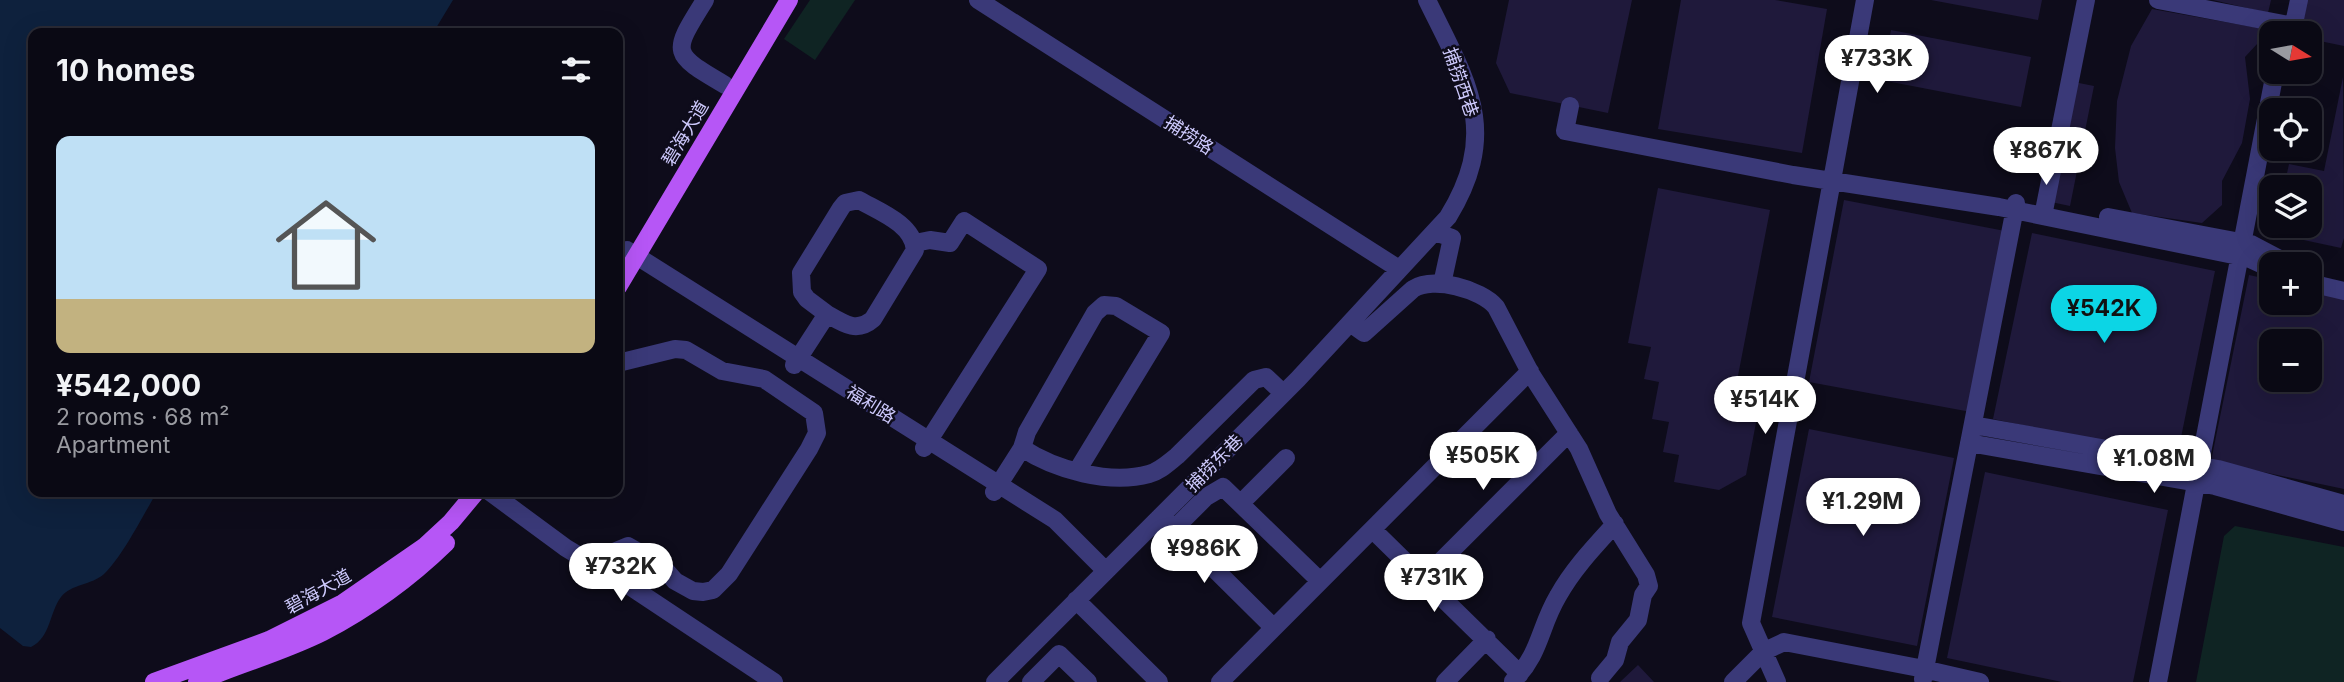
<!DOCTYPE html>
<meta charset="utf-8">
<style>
body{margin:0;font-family:Inter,"Noto Sans SC",sans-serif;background:#181722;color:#f1f3f6;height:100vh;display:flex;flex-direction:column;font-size:26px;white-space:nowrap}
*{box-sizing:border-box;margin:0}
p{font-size:23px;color:#999aa0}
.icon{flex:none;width:38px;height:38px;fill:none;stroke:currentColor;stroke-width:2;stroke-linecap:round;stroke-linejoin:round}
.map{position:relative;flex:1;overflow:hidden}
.drawer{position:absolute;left:28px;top:28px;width:595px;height:469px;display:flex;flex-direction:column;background:#0a0914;border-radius:14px;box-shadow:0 7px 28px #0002,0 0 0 2px #2a2a34}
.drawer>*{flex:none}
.needle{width:46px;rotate:101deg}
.buttons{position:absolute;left:2259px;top:21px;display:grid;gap:14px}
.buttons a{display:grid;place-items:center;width:63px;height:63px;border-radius:14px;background:#0a0914;box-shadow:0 7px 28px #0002,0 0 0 2px #2a2a34;font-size:35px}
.price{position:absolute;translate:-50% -60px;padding:0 16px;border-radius:24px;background:#fff;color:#222;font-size:23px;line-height:46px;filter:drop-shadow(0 2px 4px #0008)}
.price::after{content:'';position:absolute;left:50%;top:42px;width:21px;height:16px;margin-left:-10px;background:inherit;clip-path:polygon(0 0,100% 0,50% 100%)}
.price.on{background:#0cd5e5;color:#111}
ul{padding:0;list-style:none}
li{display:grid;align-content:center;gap:14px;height:371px;padding:0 28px}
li+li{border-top:2px solid #2a2a34}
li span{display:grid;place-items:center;height:217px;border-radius:14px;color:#555}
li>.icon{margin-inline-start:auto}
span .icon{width:126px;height:126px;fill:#fffc;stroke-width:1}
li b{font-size:30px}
h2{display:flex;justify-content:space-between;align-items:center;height:84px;padding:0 28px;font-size:30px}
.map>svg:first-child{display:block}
.green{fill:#0f2423}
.water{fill:#0e213d}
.building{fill:#1f193b;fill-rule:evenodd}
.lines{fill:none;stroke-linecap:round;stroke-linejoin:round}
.minor{stroke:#3a3978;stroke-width:18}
.primary{stroke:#b656f6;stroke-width:18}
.labels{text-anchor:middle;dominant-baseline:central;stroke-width:5;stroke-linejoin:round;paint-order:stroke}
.street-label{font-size:18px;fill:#cdc9fc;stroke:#0e0c1b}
</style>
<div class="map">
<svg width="2344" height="682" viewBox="0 0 2344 682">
<rect width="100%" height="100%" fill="#0e0c1b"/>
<path class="green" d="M810 0H855L815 60 784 39Z
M2235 526 2344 547V682H2196L2224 536Z"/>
<path class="water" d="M0 0H453L433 33H33V492H157C143 515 123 556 104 574 92 585 71 584 61 597 49 613 51 637 31 647L23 646 0 628Z"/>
<path class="building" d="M1509 0H1632L1608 113 1510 93 1496 63Z
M1681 0H1775L1827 9 1802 153 1658 129Z
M1931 0H2042L2038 20Z
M2213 0H2271L2268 13Z
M2307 0H2344V46L2310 39V33H2301Z
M2152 9 2270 30 2245 57 2250 99 2242 143 2222 181V205L2202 223 2132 213 2119 182 2115 148 2117 101 2131 46Z
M1891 30 2031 57 2021 107 1881 80Z
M2343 77 2344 238 2341 248 2299 239 2300 232 2275 227 2310 226V187H2284L2289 164 2324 171Z
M2074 82 2094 86 2070 206 2051 202Z
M1658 188 1770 210 1737 381 1763 386 1746 475 1719 490 1674 482 1679 455 1663 452 1669 422 1652 419 1659 382 1644 379 1651 347 1628 343Z
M1844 200 2005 231 1971 412 1809 382Z
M2032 233 2215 271 2177 457 1993 419Z
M2249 275 2272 280V303H2310V288L2344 295V489L2211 461ZM2272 341H2310V380H2272Z
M1809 429 1954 458 1917 646 1772 617Z
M1985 472 2168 510 2133 682H2062L1947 658Z
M1638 665 1654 682H1620Z"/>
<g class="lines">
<path class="minor" d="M705 0C672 53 670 53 725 85
M978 0 1399 269
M2158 0 2294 26
M2292 33 2299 0
M1570 106 1565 131 1793 175 1999 207 2248 258 2272 269
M2043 216 2086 0
M2108 217 2251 244 2289 264
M1435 232 1452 238 1442 284
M915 243 930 240 950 243 964 221 1038 269 924 448
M627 250 1055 520 1106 571
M2310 283 2344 291
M1350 323 1364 333 1413 289C1433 276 1481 289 1496 307L1531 374 1579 449 1608 514 1646 575 1649 586 1643 595 1638 620 1620 642 1615 660 1600 678
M794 365 827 314C844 324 857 333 873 319L915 250C913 224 880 212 859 200L845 203 841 208 801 273 802 292 807 299 827 314
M1973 425 2218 469 2344 504
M1969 443 2215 486 2344 522
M1022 448 1027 432 1095 313 1104 305 1116 306 1161 333 1077 471
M490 492 566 548 631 587 774 682
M994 492 1022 448C1055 470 1110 485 1149 474 1160 471 1168 463 1177 456L1254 380 1266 377 1283 393
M1241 503 1286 458
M1166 521 1273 627
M1174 529 1206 497 1223 487 1320 581
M1373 530 1520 674
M602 570 616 551 628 546 661 565 675 581 693 591 703 592 713 590 729 574 809 449 817 433 814 413 764 379 722 371 686 350 675 349 618 363
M1424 578 1569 433
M623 582 638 563 647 564 658 570
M1076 600 1159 682
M1923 679 2016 203
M1513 681C1541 653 1539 628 1558 596 1573 569 1594 547 1615 524
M995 682 1298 379 1448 217C1501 130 1467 82 1427 0
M1031 682 1059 654 1088 682
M1220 682 1530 371
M1445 682 1487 639
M1733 682 1763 652 1784 642 1919 668 1980 682
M1777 682 1751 623 1865 0
M2158 682 2275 72"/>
<path class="primary" d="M618 287 789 0
M154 682 269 640 343 603 424 547 451 522 476 492
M197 682C239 664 283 652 323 632 367 609 410 578 446 543"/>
</g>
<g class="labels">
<g class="street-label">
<text transform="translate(1461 82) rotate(71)">捕捞西巷</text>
<text transform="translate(685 133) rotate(-59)">碧海大道</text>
<text transform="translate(1189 135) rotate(33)">捕捞路</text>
<text transform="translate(871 404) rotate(32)">福利路</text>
<text transform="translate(1214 463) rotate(-45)">捕捞东巷</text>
<text transform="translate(318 591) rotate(-29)">碧海大道</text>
</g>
</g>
</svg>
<div class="buttons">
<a><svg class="needle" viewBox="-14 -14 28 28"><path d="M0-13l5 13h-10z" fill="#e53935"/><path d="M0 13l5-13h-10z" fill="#999aa0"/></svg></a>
<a><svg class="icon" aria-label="locate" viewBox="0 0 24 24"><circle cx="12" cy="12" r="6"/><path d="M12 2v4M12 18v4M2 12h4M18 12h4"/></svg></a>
<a><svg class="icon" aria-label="layers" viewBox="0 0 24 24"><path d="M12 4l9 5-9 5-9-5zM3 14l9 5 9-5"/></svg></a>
<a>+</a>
<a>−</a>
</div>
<b class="price" style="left:1877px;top:95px">¥733K</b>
<b class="price" style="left:2046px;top:187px">¥867K</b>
<b class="price on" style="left:2104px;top:345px">¥542K</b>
<b class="price" style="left:1765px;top:436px">¥514K</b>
<b class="price" style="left:1483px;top:492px">¥505K</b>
<b class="price" style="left:2154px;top:495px">¥1.08M</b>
<b class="price" style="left:1863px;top:538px">¥1.29M</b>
<b class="price" style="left:1204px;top:585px">¥986K</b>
<b class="price" style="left:621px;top:603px">¥732K</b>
<b class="price" style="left:1434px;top:614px">¥731K</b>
<section class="drawer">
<h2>10 homes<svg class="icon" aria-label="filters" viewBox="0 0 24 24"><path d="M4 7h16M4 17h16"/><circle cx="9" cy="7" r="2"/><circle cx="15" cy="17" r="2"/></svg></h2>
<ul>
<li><span style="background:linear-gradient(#bfe0f5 75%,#c2b280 0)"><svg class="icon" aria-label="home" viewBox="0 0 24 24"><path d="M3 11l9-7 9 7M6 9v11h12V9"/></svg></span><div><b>¥542,000</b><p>2 rooms · 68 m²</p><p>Apartment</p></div></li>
</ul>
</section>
</div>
